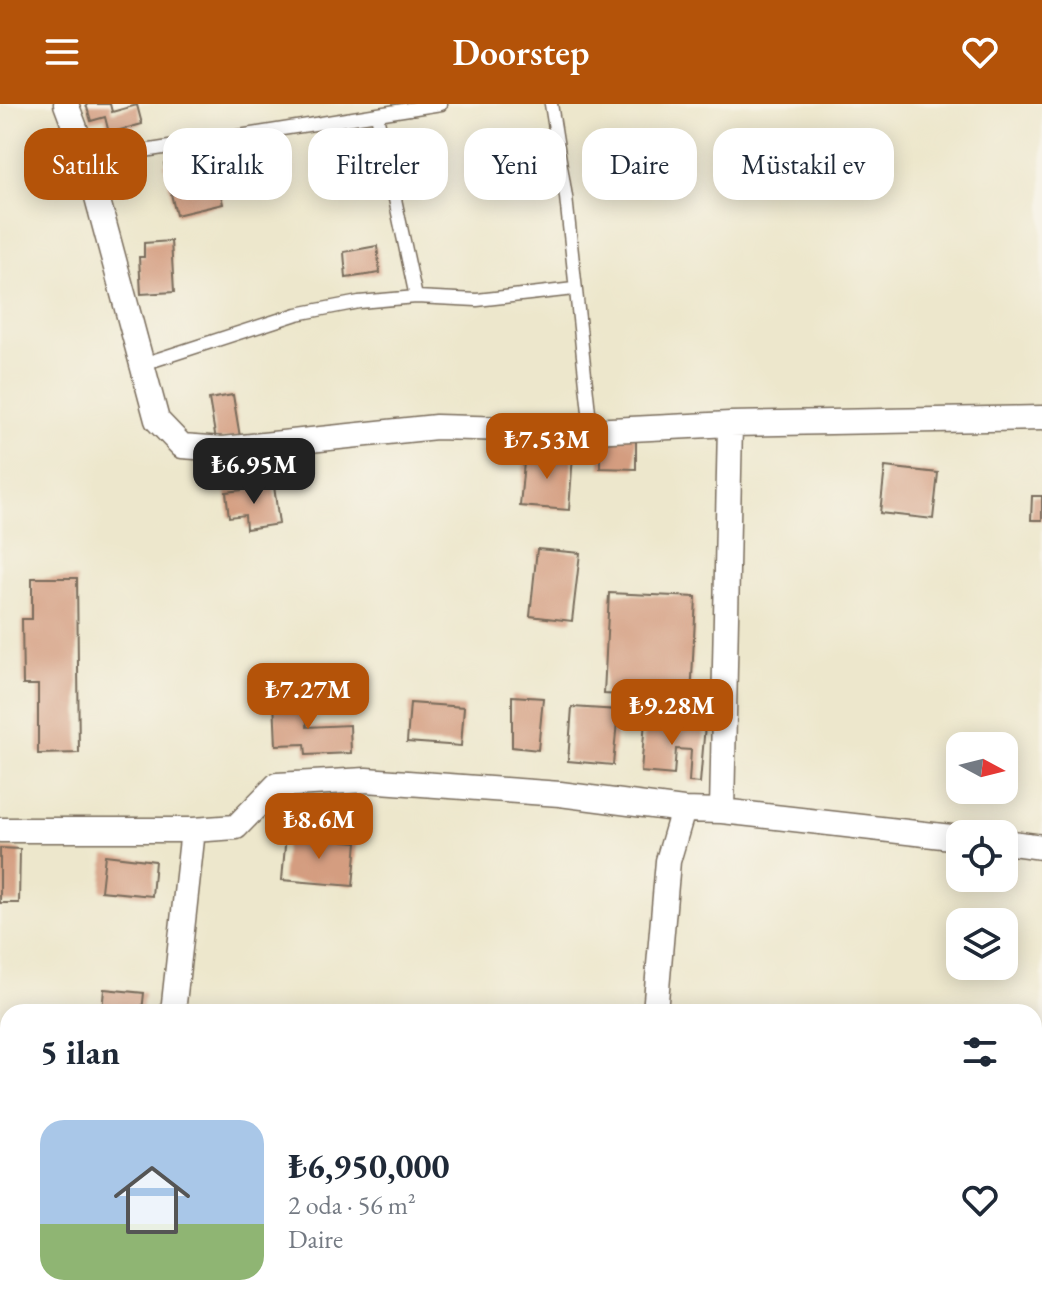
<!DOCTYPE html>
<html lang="tr">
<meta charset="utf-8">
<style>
body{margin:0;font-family:"EB Garamond",serif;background:#f6f6f7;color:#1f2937;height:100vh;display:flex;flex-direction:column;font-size:30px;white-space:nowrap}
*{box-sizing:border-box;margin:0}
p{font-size:26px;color:#747a83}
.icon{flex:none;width:44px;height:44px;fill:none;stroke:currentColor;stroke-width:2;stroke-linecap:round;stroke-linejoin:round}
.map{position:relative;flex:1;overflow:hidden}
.drawer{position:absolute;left:0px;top:900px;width:1042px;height:312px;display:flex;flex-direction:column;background:#fff;border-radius:24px 24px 0 0;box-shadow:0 4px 20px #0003}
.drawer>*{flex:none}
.top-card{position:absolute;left:24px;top:24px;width:994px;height:72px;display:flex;gap:16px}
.needle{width:52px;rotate:97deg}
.buttons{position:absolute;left:946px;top:628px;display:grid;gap:16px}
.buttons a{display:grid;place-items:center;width:72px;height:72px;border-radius:16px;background:#fff;box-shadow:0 4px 20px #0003;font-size:40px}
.price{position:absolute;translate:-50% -68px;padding:0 18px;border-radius:16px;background:#b45309;color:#fff;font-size:26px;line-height:52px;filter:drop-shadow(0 2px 4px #0008)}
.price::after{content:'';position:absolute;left:50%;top:48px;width:24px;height:18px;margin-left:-12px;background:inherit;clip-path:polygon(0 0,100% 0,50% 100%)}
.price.current{background:#222;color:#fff}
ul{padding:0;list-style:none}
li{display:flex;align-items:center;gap:24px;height:200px;padding:0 40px}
li span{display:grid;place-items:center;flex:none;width:224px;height:160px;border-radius:24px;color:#555}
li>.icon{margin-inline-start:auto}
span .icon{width:96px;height:96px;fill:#fffc;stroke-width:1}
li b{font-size:34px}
h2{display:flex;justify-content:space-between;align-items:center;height:96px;padding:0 40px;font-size:34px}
.chip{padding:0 28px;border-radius:24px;background:#fff;box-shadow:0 4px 20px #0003;font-size:28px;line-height:72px}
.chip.current{background:#b45309;color:#fff}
header{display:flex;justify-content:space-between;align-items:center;height:104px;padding:0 40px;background:#b45309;color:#fff;font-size:36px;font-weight:600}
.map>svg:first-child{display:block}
.building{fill:#d49d80}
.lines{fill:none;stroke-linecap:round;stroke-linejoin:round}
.service-casing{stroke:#796c5b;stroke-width:15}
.minor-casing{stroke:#796c5b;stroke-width:27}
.service{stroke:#fff;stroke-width:12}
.minor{stroke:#fff;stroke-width:24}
</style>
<header><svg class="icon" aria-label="menu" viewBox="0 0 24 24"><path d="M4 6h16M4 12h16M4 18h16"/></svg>Doorstep<svg class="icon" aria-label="heart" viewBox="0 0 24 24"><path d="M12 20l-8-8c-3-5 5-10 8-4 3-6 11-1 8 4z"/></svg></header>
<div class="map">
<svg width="1042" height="1212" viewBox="0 0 1042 1212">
<rect width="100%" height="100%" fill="#f7f3e8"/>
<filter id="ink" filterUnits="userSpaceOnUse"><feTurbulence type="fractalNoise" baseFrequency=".0125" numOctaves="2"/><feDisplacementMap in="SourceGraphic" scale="16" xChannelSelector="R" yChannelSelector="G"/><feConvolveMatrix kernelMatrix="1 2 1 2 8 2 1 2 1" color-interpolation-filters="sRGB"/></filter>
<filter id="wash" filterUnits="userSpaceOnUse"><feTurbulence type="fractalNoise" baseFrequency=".006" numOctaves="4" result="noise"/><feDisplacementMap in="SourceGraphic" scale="32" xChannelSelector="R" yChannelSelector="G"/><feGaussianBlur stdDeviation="1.8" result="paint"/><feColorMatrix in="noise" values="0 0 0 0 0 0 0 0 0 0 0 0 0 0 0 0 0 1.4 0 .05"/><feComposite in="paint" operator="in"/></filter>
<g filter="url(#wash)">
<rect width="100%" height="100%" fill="#ede7cc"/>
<g id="blocks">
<path class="building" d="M86 0H110L112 8 137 1 142 20 109 29 105 13 91 17Z
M279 39 286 85 249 91 242 45Z
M211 49 223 100 176 111 164 60Z
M171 137 174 188 141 190 139 153H144V139Z
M377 142 380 169 346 174 344 148Z
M233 291 240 333 216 336 209 295Z
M600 332H636V365L600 364Z
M525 347 573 351 569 406 520 402Z
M885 363 938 369 933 415 880 409Z
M274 382 279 420 246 425 245 411 229 413 226 388Z
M1032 392H1042V416H1031Z
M537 445 580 449 572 517 530 512Z
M32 474H77L79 649 38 650V581H23L22 515H32Z
M609 489 696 493 691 595 604 590Z
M512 592 543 594 538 646 512 643Z
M306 595 307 623 350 621 351 649 306 651 305 640 276 641 274 597Z
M410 599 464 603 461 642 407 638Z
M572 603 618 606 613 661 568 657Z
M645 616 705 621 700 679 689 678 691 646 676 645 674 671 641 668Z
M286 731 357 738 353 782 282 776Z
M0 744 20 745 19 799H0Z
M105 751 155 757 152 792 101 787Z
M104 885 144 889 142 908H102Z
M0 1089H8V1122L0 1121Z
M156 1204H228V1212H157Z
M588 1204H632V1210L588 1211Z"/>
</g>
</g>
<g filter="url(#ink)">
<use href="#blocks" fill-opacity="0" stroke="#796c5b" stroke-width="2"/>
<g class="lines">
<g class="service-casing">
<path id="service" d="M551 0 566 93 591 327
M377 11 416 193
M87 56 441 0
M143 260 297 210 359 198 416 193 477 196 574 185"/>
</g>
<g class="minor-casing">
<path id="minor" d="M66 0 87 56 157 316 182 342 223 345 436 323 591 327 730 320
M722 707 730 320 1042 314
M0 726H193L236 723 277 681 366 676 560 690 683 706 722 707 960 734
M1004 738 1042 743
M173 908 193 726
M655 908 668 757 683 706
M660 1204 662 1212
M126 1212 128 1204"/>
</g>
<use href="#service" class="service"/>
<use href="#minor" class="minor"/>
</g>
</g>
</svg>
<div class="buttons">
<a><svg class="needle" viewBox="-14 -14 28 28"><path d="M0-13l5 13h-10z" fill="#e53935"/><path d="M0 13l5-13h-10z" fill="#747a83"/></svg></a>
<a><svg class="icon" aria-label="locate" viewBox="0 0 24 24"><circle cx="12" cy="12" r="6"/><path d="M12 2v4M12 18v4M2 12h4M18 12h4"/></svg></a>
<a><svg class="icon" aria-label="layers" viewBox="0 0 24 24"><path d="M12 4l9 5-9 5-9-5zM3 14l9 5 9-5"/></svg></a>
</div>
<b class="price" style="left:547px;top:377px">₺7.53M</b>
<b class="price current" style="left:254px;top:402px">₺6.95M</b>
<b class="price" style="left:308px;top:627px">₺7.27M</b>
<b class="price" style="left:672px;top:643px">₺9.28M</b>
<b class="price" style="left:319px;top:757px">₺8.6M</b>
<div class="top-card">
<a class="chip current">Satılık</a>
<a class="chip">Kiralık</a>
<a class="chip">Filtreler</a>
<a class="chip">Yeni</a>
<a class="chip">Daire</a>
<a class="chip">Müstakil ev</a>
</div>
<section class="drawer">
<h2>5 ilan<svg class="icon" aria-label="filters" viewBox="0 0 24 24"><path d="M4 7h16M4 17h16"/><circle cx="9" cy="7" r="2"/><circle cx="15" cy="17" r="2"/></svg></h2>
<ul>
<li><span style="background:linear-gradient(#a9c7e8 65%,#8fb573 0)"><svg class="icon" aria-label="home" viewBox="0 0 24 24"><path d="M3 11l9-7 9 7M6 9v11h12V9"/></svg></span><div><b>₺6,950,000</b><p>2 oda · 56 m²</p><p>Daire</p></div><svg class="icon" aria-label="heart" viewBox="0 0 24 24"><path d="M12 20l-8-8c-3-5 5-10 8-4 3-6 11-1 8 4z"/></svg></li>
</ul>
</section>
</div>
